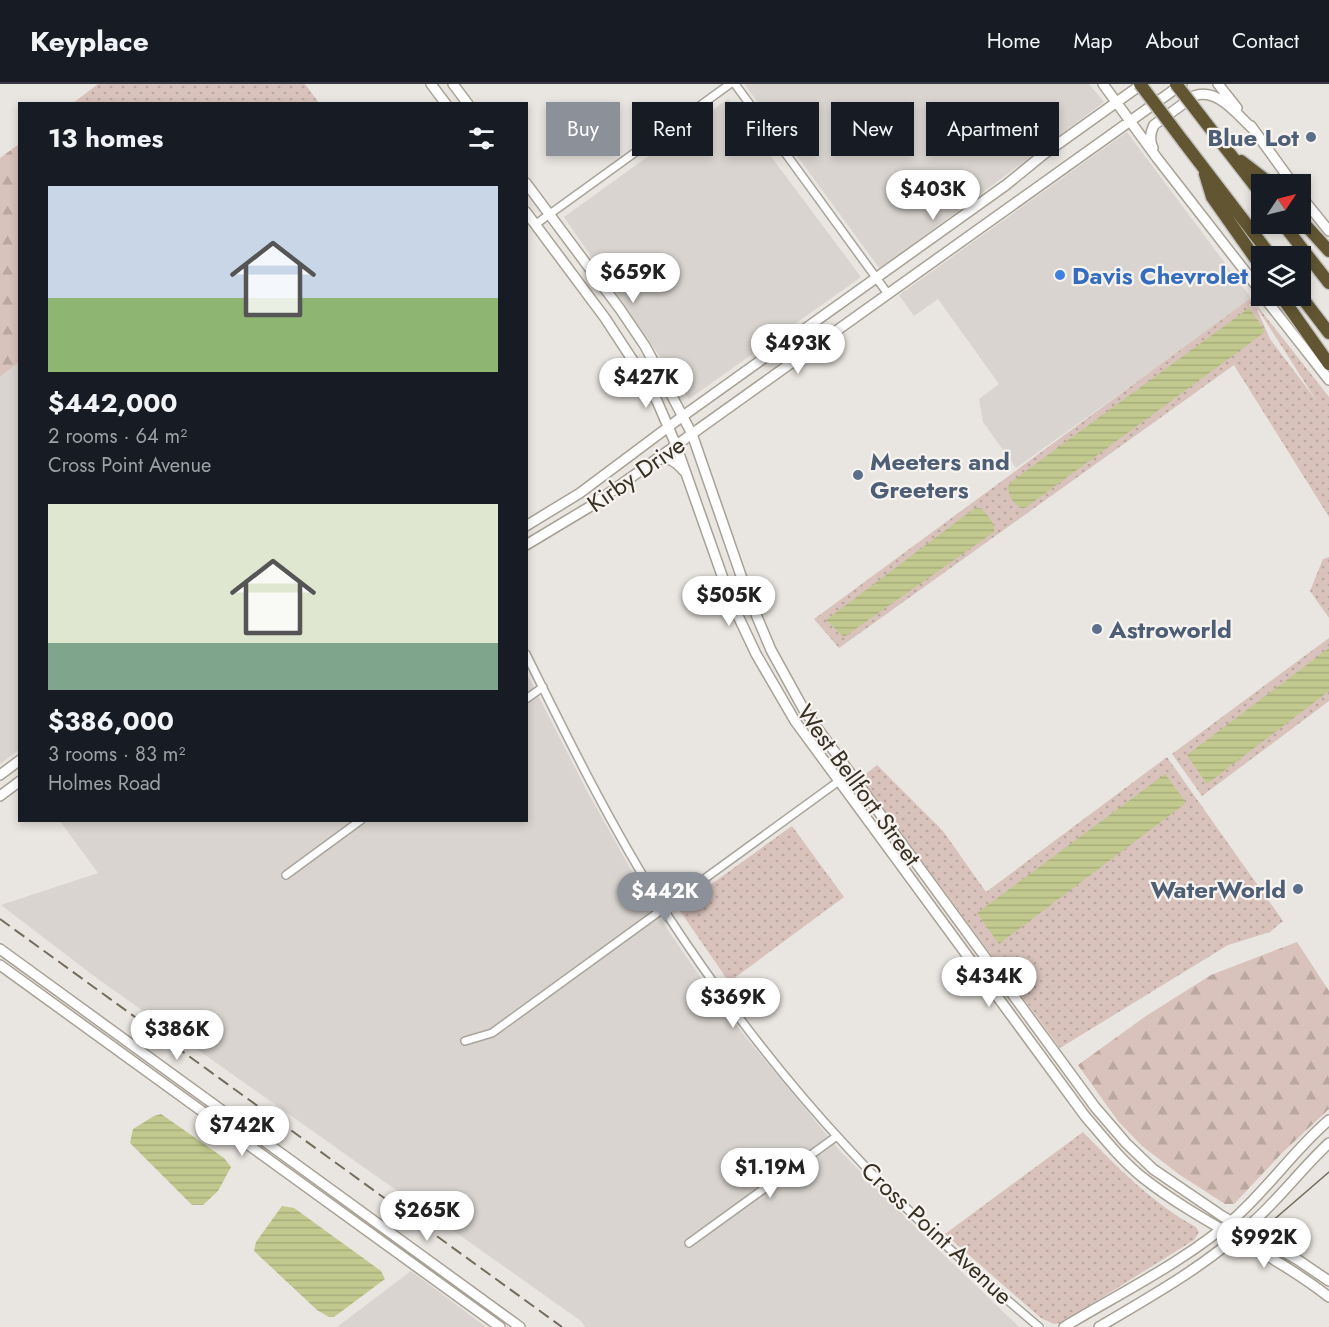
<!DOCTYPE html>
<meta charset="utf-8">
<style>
body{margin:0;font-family:Jost,sans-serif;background:#242831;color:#f1f3f6;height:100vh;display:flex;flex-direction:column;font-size:22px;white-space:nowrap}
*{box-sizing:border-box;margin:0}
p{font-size:20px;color:#9ea1a6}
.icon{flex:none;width:33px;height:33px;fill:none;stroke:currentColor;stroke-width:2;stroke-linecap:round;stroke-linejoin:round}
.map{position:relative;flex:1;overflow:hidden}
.details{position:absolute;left:18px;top:18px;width:510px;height:720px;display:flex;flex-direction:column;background:#171b24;border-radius:0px;box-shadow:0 3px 9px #0003}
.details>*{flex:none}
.hud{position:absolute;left:546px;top:18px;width:570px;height:54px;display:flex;gap:12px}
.needle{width:39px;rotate:55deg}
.fabs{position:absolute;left:1251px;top:90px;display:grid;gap:12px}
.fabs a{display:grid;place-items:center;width:60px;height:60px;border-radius:0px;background:#171b24;box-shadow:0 3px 9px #0003;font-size:30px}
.price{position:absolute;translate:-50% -51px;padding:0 14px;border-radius:21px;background:#fff;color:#222;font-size:20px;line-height:39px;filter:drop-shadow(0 2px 3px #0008)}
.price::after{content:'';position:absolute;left:50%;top:36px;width:18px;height:14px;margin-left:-9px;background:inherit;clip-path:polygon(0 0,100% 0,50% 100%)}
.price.selected{background:#8c9099;color:#fff}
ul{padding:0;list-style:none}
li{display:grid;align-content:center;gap:12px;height:318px;padding:0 30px}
li span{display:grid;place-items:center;height:186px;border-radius:0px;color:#555}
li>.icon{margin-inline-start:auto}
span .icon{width:108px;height:108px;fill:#fffc;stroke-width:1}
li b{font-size:26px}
h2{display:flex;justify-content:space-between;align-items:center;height:72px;padding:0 30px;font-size:26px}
.tag{padding:0 21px;border-radius:0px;background:#171b24;box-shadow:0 3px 9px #0003;font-size:21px;line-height:54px}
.tag.selected{background:#8c9099;color:#fff}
header{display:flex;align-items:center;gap:36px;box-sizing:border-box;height:84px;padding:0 30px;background:#171b24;border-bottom:2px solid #363941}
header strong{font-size:28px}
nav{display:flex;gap:33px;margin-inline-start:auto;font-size:21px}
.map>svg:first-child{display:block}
.built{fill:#d9d4cf}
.grass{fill:url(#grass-dots);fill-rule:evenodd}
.forest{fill:url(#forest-firs)}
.water{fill:url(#water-rules)}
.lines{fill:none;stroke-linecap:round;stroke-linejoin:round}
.street-casing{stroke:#a9a49c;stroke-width:10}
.secondary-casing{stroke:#a8a195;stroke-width:12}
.highway-casing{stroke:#c3c1bd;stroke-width:15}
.street{stroke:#fff;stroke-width:7}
.secondary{stroke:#fff;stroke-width:9}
.highway{stroke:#615532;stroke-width:12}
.tram{stroke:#746d5d;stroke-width:1.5}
.rail{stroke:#746d5d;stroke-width:2;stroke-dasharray:12 6;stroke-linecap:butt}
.highway-bridge-casing{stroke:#c3c1bd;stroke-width:15;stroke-linecap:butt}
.highway-bridge{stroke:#615532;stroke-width:12}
.service-dot{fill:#5c6f8a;stroke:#f6f3f0;stroke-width:2}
.shop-dot{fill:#3f7fe0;stroke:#f6f3f0;stroke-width:2}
.labels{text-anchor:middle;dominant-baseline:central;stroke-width:4.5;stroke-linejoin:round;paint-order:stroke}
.service-label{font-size:24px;font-weight:bold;fill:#4e5e75;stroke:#f6f3f0;text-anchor:end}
.shop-label{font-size:24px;font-weight:bold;fill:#366cbe;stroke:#f6f3f0;text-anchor:start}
.street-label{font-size:24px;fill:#383123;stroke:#f6f3f0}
</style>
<header>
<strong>Keyplace</strong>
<nav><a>Home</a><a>Map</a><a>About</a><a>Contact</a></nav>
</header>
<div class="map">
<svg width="1329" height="1243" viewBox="0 0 1329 1243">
<defs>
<pattern id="grass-dots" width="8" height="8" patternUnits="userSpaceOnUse" patternTransform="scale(1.5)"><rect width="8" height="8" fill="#d8c2bb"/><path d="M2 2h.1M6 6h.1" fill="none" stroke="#baa7a0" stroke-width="1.8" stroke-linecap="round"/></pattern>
<pattern id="forest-firs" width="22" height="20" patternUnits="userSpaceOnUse" patternTransform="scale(1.5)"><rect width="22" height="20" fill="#d8c2bb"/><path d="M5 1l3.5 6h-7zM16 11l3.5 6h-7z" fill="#baa7a0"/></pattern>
<pattern id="water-rules" width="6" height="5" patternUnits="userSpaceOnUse" patternTransform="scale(1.5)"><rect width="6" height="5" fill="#c2c98e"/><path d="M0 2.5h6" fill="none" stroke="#a7ad7a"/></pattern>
</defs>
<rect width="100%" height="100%" fill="#e9e5e0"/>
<path class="built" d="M747 0H1089L1104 18 880 185 745 1Z
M728 15 861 193 689 315 564 133Z
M1127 48 1251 214 1237 226 1016 384 983 338 979 315 999 300 938 215 914 232 899 211Z
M19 278V666L0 680V293Z
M527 590 586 705 650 820 701 894 748 956 841 1068 919 1147 1019 1243H585L581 1237 98 895 1 821 98 789 60 737 526 736Z
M411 1187 486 1243H337Z"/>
<path class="grass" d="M98 0H305L319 19H73Z
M1251 214 1329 313V433L1234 281 839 564 814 535ZM1254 219 1316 316 1270 255Z
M1329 473V534L1310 507 1323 475Z
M1329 554V617L1202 712 1172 670Z
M1167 673 1283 837 1270 848 1228 861 1060 964 861 694 877 681 943 747 986 808Z
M792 742 844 813 729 898 678 824Z
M1083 1048C1116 1082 1153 1120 1196 1143L1199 1148 1194 1156 1061 1239 1054 1240 1041 1234 945 1150Z"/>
<path class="forest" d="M19 60V278L0 293V74Z
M1297 858 1329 907V1025L1282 1069 1234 1120H1225L1180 1091 1142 1062 1118 1037 1078 981 1146 932 1211 891Z"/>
<path class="water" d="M1249 224 1265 248 1025 424H1020L1012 416 1007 404 1011 398Z
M975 424H981C987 431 995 438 994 448L844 553 826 536Z
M1329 564V607L1207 700 1187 671Z
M1165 690 1186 719 999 860 977 829Z
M161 1030 224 1074 231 1083 218 1107 203 1121H192L130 1059 133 1045 154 1032Z
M282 1122 294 1124 381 1187 385 1195 334 1233H329L317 1226 254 1167 256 1158Z"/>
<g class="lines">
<g class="street-casing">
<path id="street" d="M735 0 888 210
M536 140 730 0
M526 570C569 657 612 744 664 826 718 909 779 990 847 1063 906 1128 972 1186 1039 1243
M526 615 543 603
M286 791 361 736
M465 957 492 949 850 689
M689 1159 837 1052"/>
</g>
<g class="secondary-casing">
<path id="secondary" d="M431 0 446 20
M453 0 468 20
M1103 0 1157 74 1262 209
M1218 0 1237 24
M1251 42 1293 100
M1153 64C1149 56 1150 49 1154 41L1194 12C1218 3 1238 32 1254 46
M526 99 620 225 645 262 665 299 692 350 747 509 771 566 804 626 1095 1023 1126 1059 1153 1085 1222 1132 1298 1176 1329 1197
M1300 111 1329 147
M526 128 605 234 645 295 657 317 676 361 731 517 756 570 795 637 1085 1032C1103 1053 1120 1075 1142 1093 1200 1139 1270 1167 1329 1213
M1263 212 1329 296
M657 376C669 372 676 378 684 387
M526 442 580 409 683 332 1006 101 1044 70 1142 0
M526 461 591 422 1182 0
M0 691 20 676
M0 712 20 697
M0 865 520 1243
M0 881 500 1243
M1064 1243C1122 1208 1186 1177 1237 1132 1270 1102 1295 1065 1329 1036
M1099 1243C1152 1212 1207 1181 1252 1139 1280 1114 1302 1084 1329 1059"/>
</g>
<g class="highway-casing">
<path id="highway" d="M1206 39 1262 111
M1183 57 1271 172
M1241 77 1271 100
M1205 90 1212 113 1262 184
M1300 135 1329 167
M1283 140 1329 199
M1300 211 1329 249
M1281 212 1329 280"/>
</g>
<use href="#street" class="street"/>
<use href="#secondary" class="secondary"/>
<use href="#highway" class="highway"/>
<path class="tram" d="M1270 1139 1329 1088"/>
<path class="rail" d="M0 835 562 1243"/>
<g class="highway-bridge-casing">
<path id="highway-bridge" d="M1140 0 1183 57
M1176 0 1206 39"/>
</g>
<use href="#highway-bridge" class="highway-bridge"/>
</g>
<g class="service-dot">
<circle cx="1311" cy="53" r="6"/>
<circle cx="858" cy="391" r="6"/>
<circle cx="1097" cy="545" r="6"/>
<circle cx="1298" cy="805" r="6"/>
</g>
<circle class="shop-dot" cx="1060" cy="191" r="6"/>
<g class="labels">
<g class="service-label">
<text x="1299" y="53">Blue Lot</text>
<text x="870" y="377" text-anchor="start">Meeters and<tspan x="870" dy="28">Greeters</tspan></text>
<text x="1109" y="545" text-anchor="start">Astroworld</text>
<text x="1286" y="805">WaterWorld</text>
</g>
<g class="shop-label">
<text x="1072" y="191">Davis Chevrolet</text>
</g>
<g class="street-label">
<text transform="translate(636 390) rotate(-35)">Kirby Drive</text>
<text transform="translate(859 701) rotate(54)">West Bellfort Street</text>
<text transform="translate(937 1149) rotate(43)">Cross Point Avenue</text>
</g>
</g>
</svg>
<div class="fabs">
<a><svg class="needle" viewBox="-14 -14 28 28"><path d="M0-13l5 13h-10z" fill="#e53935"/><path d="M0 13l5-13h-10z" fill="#9ea1a6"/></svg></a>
<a><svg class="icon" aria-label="layers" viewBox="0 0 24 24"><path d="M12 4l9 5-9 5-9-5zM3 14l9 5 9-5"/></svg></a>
</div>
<b class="price" style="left:933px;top:137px">$403K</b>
<b class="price" style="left:633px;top:220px">$659K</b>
<b class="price" style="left:798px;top:291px">$493K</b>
<b class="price" style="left:646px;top:325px">$427K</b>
<b class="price" style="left:729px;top:543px">$505K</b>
<b class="price selected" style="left:665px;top:839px">$442K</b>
<b class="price" style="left:989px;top:924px">$434K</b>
<b class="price" style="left:733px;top:945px">$369K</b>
<b class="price" style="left:177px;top:977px">$386K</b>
<b class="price" style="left:242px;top:1073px">$742K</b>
<b class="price" style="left:770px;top:1115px">$1.19M</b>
<b class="price" style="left:427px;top:1158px">$265K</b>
<b class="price" style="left:1264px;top:1185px">$992K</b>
<div class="hud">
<a class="tag selected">Buy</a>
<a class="tag">Rent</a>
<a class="tag">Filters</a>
<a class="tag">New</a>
<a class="tag">Apartment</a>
</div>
<section class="details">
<h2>13 homes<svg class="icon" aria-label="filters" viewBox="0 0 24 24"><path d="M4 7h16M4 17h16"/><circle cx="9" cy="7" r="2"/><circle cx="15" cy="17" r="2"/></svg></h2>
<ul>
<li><span style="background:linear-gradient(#c9d6e8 60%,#8fb573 0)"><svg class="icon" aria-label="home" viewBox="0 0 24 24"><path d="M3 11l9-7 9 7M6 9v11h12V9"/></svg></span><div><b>$442,000</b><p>2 rooms · 64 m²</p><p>Cross Point Avenue</p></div></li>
<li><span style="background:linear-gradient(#dfe7d0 75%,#7fa58c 0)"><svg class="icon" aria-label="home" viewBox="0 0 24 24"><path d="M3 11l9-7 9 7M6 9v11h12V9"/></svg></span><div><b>$386,000</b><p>3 rooms · 83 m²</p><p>Holmes Road</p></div></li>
</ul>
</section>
</div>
